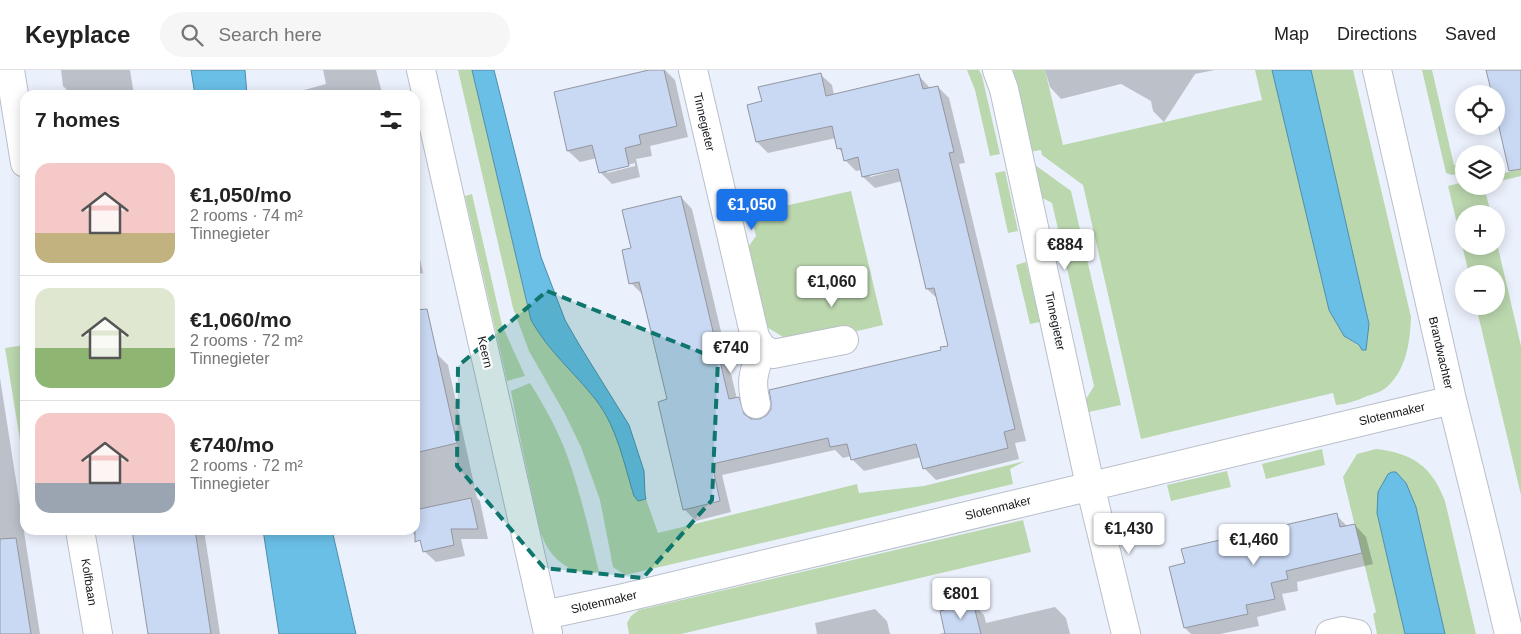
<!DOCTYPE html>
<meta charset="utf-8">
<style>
body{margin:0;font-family:Arial,sans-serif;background:#f6f6f6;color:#222;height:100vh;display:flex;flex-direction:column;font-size:19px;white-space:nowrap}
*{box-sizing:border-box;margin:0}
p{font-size:16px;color:#767676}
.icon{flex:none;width:28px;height:28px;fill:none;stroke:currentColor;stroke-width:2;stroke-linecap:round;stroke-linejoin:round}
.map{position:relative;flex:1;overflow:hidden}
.panel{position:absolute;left:20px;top:20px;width:400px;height:445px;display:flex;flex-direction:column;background:#fff;border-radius:15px;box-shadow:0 2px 12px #0003}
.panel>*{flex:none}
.tools{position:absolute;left:1455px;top:15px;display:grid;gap:10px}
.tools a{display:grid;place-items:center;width:50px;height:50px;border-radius:50%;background:#fff;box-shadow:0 2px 12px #0003;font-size:25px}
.price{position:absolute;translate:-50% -42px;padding:0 11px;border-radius:5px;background:#fff;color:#222;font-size:16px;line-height:32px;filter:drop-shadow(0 1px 2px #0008)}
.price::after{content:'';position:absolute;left:50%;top:30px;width:15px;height:11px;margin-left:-8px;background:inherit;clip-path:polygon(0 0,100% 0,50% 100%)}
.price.on{background:#1a73e8;color:#fff}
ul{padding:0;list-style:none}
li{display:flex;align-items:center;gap:15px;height:125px;padding:0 15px}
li+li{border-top:1px solid #e0e0e0}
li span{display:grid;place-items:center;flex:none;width:140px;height:100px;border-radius:15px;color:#555}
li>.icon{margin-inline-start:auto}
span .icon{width:60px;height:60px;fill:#fffc;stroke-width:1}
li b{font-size:21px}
h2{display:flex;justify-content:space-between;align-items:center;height:60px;padding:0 15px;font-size:21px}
header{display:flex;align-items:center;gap:30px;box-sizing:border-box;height:70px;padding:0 25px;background:#fff;border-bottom:1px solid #e0e0e0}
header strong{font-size:24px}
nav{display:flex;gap:28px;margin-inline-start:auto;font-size:18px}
.search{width:350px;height:45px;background:#f6f6f6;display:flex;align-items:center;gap:12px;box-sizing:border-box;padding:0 18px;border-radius:28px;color:#767676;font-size:19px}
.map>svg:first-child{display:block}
.green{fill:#bbd7ae}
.water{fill:#6abfe7;stroke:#508ca9}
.shadow{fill:#0003;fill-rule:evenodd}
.building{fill:#c9d8f3;stroke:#9297a1}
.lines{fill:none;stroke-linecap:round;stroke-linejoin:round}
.minor-casing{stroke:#b9bfc9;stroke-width:30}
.minor{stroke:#fff;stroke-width:28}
.marked{fill:#0f766e;fill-opacity:0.2;stroke:#0f766e;stroke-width:4;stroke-dasharray:10 6;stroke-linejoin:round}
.labels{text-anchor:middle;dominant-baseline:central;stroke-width:4.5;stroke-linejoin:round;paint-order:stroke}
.street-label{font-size:12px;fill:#131518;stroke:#fefefe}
</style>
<header>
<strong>Keyplace</strong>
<div class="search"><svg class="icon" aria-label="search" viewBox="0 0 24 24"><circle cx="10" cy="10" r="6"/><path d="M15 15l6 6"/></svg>Search here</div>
<nav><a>Map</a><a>Directions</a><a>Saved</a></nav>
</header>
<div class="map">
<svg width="1521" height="564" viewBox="0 0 1521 564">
<rect width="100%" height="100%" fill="#ebf1fc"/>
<path class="green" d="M458 0H472L531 250C548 281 576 303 597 331 618 359 626 398 638 431L646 429 658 463 857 414 859 423 924 416 1025 391 1010 399 1013 414 647 500 625 505 613 497 600 430 581 377 565 344 529 281 513 238Z
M967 0H979L982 6 1000 84 990 86 975 20Z
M1009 0H1045L1063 75 1262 30 1255 0H1272L1329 240 1344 266 1359 276 1369 254 1311 0H1353L1411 247C1410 271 1407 298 1388 316 1382 322 1374 324 1367 326 1356 331 1347 334 1336 335L1333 323 1141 369 1083 115 1042 85 1041 80 1029 82Z
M1422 0H1432L1454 95 1464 93V103L1452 105 1446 103Z
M1031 92 1071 121 1121 335 1089 342 1086 329 1094 316 1052 133 1039 126Z
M1521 99V106L1496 112V105Z
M1005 101 1018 161 1008 163 995 103Z
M1464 112V116H1484L1491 144H1464V176H1496V169L1521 276V425L1476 236H1496V204H1469L1448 116Z
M851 121 883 255 853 262 788 270 765 256 746 180 756 166 749 136 767 140Z
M472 124 502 255 525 306 507 311 465 126Z
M1026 192 1040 252 1030 254 1016 195Z
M25 275V334L21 335 25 361V401L5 278Z
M530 313C545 337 559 362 568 388 581 425 590 464 599 502 575 507 554 492 544 471 537 455 535 435 531 419 524 386 517 354 511 321Z
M1322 379 1325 395 1266 409 1262 394Z
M1376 379C1412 383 1432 396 1445 431L1476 564H1445L1416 437 1392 402 1377 443 1405 564H1377L1373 544 1376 542 1343 407 1357 384Z
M1227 401 1231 417 1171 431 1167 415Z
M1023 450 1031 482 681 564H629L627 553 631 546 639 540Z"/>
<path class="water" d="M191 0H245L247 25H195Z
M472 0H494L541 187 565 250 580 276 629 355 644 401 645 424 646 429 638 431 634 426C624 394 617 357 596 330 575 303 548 281 531 250Z
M1272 0H1311L1369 254 1366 280H1362L1359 275 1344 266 1329 240Z
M1392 402H1396L1406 413 1416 437 1445 564H1405L1377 443 1378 422 1388 404Z
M263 460H332L356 564H279Z"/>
<path class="shadow" d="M61 0H130L134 25H72L63 16Z
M323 0H376L382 23 374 25H305L304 20 326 14Z
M655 0H665L675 10 688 67 650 76 652 86 636 89 640 107 612 114 600 102 597 88 580 92 568 81ZM635 93V96L607 103V100Z
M1045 0H1215L1195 4 1164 52 1153 41 1151 31 1121 14 1061 29 1050 17Z
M820 4 832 15 834 25 919 6 931 19 938 17 949 28 965 93 959 94 1026 371 1015 373 1019 389 936 410 924 398 921 387 864 401 852 389 851 386 843 388 835 380 722 405 731 442 696 451 684 439 668 330 643 225 631 213 632 179 681 127 692 139 737 329 750 340 753 350H760L942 281 950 276 939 230 927 219 902 111 875 118 863 107 862 100 856 101 845 90 844 84 838 78 836 68 768 83 757 72 763 32ZM904 96V98L870 107V104Z
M415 165 423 203 415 205Z
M436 283 448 295 477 428 480 431 488 469H461L465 486 436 492 424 481 423 474 410 460H415V288Z
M0 308 40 564H0Z
M1336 445 1348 457 1355 455 1366 467 1373 494 1297 512 1298 521 1282 524 1286 540 1257 547 1259 556 1220 564H1191L1185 558 1171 498Z
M133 460H204L220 564H150Z
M973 534 984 545 986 553 1055 537 1066 548 1070 564H939L946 562Z
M875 539 887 551 890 564H817L815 553Z"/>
<path class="building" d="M649 0H664L677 56 639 65 641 74 625 78 629 96 599 103 592 75 567 81 554 22Z
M1486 0H1521V99L1509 101 1496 44V24H1492Z
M821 3 826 26 919 4 923 19 938 16 954 82 949 83 1015 359 1004 362 1008 378 923 399 916 374 851 390 847 374 830 377 828 368 712 394 720 431 683 440 658 332 667 329 648 249 639 212 629 214 622 180 631 178 622 140 681 126 729 329 739 327 744 344 751 349H760L767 345 771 339V331L769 320 941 280 940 277 948 276 934 218 926 219 898 99 862 107 858 87 844 91 841 78 837 79 832 56 756 72 747 35 762 31 758 17Z
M427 239 457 373 415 383V240Z
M471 428 478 459H451L454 475 423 482 420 470 415 472V440Z
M1337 443 1340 457 1355 454 1362 483 1286 501 1288 509 1271 513 1275 529 1246 535 1248 544 1184 558 1169 497 1185 493 1181 479Z
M132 460H195L211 564H148Z
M16 468 31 564H0V469Z
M973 532 981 564H945L940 541Z"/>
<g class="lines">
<g class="minor-casing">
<path id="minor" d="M10 0 25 93
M421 0 548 563
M693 0 755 267 762 278 773 284 844 270
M997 0 1004 19 1090 415 1126 564
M1377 0 1452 330 1486 467 1509 564
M756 334C750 309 754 302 762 278
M80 460 98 564
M544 545 615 530 1452 330
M1330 564 1342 561 1357 564"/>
</g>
<use href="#minor" class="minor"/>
</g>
<path class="marked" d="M547 221 718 289 712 430 643 508 544 498 457 396 458 296Z"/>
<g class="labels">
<g class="street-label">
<text transform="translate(704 52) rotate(77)">Tinnegieter</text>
<text transform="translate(1055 251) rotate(78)">Tinnegieter</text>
<text transform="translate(485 282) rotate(77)">Keern</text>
<text transform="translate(1441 283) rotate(77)">Brandwachter</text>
<text transform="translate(1392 344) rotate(-13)">Slotenmaker</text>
<text transform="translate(998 438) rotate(-14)">Slotenmaker</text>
<text transform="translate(89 512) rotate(81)">Kolfbaan</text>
<text transform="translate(604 532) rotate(-13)">Slotenmaker</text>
</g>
</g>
</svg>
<div class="tools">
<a><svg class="icon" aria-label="locate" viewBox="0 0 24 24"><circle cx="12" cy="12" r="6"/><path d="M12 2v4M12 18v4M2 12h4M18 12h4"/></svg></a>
<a><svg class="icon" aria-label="layers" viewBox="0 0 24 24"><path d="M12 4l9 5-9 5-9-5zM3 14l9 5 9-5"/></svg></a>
<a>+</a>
<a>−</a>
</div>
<b class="price on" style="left:752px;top:161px">€1,050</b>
<b class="price" style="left:1065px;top:201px">€884</b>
<b class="price" style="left:832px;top:238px">€1,060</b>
<b class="price" style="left:731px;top:304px">€740</b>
<b class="price" style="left:1129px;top:485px">€1,430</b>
<b class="price" style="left:1254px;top:496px">€1,460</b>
<b class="price" style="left:961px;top:550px">€801</b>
<section class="panel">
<h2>7 homes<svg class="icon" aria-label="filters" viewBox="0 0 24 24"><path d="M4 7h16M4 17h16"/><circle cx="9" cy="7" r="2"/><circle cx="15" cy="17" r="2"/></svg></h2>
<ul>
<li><span style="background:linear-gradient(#f6c9c9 70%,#c2b280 0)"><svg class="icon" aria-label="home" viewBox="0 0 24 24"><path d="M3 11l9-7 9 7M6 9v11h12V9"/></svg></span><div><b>€1,050/mo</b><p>2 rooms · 74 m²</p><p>Tinnegieter</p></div></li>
<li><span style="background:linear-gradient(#dfe7d0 60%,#8fb573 0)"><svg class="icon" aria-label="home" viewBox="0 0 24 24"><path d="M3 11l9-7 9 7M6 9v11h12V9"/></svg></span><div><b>€1,060/mo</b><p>2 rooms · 72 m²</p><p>Tinnegieter</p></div></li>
<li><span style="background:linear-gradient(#f6c9c9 70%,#9aa5b1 0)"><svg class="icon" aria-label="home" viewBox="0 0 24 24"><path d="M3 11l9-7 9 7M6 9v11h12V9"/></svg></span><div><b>€740/mo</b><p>2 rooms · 72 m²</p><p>Tinnegieter</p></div></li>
</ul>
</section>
</div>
